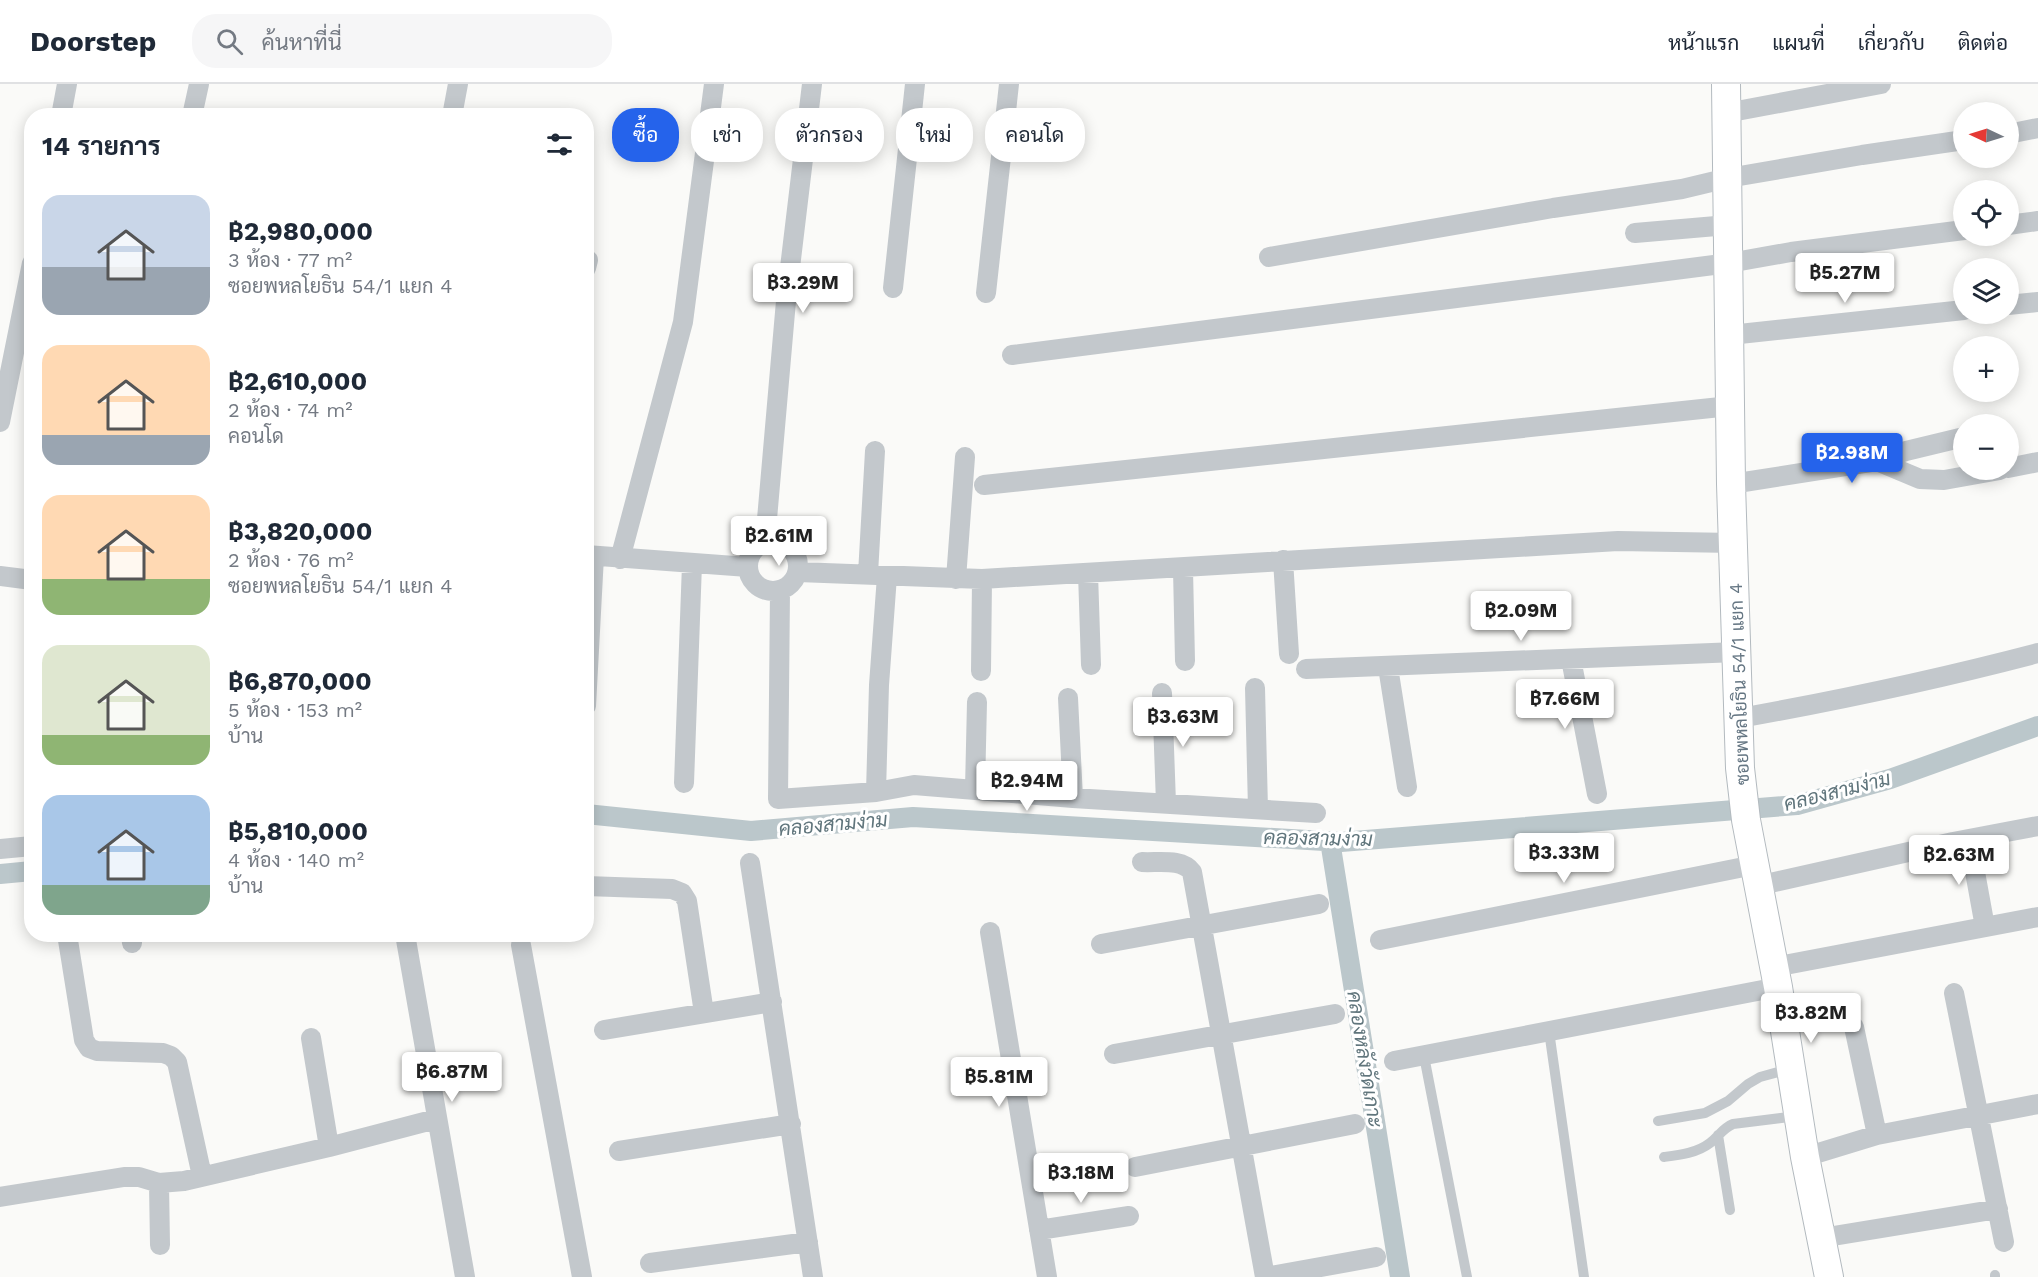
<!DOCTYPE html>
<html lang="th">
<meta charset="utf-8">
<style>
body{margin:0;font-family:"Work Sans",Sarabun,sans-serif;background:#f6f6f7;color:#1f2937;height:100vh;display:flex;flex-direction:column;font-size:22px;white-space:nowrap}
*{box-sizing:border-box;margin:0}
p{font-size:20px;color:#747a83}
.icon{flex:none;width:33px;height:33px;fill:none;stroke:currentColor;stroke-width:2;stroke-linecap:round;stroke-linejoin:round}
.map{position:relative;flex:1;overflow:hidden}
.side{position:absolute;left:24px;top:24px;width:570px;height:834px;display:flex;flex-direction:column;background:#fff;border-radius:24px;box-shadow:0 3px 15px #0003}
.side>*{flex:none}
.guide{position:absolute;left:612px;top:24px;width:570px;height:54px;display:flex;gap:12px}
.needle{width:39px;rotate:274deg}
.controls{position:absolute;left:1953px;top:18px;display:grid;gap:12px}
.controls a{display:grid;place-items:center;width:66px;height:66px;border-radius:50%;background:#fff;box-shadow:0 3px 15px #0003;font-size:30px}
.price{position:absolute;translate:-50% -51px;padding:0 14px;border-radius:6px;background:#fff;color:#222;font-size:20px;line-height:39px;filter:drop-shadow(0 2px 3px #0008)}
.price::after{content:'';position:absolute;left:50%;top:36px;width:18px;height:14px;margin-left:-9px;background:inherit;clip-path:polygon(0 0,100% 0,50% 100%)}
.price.selected{background:#2563eb;color:#fff}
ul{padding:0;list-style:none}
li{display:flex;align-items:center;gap:18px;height:150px;padding:0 18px}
li span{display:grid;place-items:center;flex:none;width:168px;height:120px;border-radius:18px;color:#555}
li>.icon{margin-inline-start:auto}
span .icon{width:72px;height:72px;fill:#fffc;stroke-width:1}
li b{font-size:26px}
h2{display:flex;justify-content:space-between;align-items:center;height:72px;padding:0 18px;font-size:26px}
.tag{padding:0 21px;border-radius:24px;background:#fff;box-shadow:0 3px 15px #0003;font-size:21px;line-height:54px}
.tag.selected{background:#2563eb;color:#fff}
header{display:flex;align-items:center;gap:36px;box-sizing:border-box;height:84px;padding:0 30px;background:#fff;border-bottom:2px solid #e0e1e3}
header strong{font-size:28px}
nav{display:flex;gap:33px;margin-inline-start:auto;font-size:21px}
.search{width:420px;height:54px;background:#f6f6f7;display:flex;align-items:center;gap:15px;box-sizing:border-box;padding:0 21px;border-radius:24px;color:#747a83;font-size:22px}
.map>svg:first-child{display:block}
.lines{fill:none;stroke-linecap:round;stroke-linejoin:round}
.canal{stroke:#bbc7cb;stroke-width:20}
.secondary-casing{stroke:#b3babf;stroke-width:30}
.lane{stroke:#c3c8cc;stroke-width:10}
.street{stroke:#c3c8cc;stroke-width:20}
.secondary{stroke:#fff;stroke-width:28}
.labels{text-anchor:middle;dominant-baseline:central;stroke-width:6;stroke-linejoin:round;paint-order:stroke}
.street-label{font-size:18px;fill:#657683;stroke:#fff}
.water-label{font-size:20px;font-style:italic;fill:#60757c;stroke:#fff}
</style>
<header>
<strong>Doorstep</strong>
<div class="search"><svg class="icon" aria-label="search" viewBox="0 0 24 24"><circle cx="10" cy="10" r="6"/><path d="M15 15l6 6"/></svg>ค้นหาที่นี่</div>
<nav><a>หน้าแรก</a><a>แผนที่</a><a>เกี่ยวกับ</a><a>ติดต่อ</a></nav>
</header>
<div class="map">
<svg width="2038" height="1193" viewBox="0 0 2038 1193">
<rect width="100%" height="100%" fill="#fafaf8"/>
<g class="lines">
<path class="canal" d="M586 730 751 747 913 733 1341 758 1797 721 1890 695 2038 642
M1330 757 1400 1193
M0 790 32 787"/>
<g class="secondary-casing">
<path id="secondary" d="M1726 0 1731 400 1740 684 1746 736 1778 903 1805 1073 1829 1193"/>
</g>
<path class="lane" d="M1549 947 1584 1193
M1424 972 1467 1193
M1658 1037 1705 1029 1728 1017 1748 1000 1760 993 1789 985
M1718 1051 1730 1126
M1664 1073C1680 1071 1697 1069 1710 1059 1719 1052 1723 1044 1733 1040L1797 1032
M1995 1191V1193"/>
<path class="street" d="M1726 29 1881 0
M61 32 67 0
M192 32 199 0
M452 32 458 0
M2008 50 2038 44
M2008 141 2038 137
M1635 149 1728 141
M1269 173 1553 124 1682 105 1728 94 1862 71 1964 56
M586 184 588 176
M893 204 915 0
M986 209 1009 0
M2008 221 2038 218
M1730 251 1964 226
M1012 271 1729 179 1791 168 1964 146
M0 338 32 179
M1877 377 1920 395 1944 396 2000 386
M2008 384 2038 378
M1731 400 1877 377 1906 367 1964 353
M984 401 1730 322
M748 482a25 25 0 1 1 50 0a25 25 0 1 1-50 0Z
M765 458 786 217 812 0
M586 471 748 483
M620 475 683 238 714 0
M1283 476 1289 570
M1183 485 1185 577
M798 488 982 495 1618 457 1734 459
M1088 489 1091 581
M868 490 875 367
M0 492 32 496
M887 492 879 601 876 708 914 701 1073 714 1316 729
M956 495 965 373
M780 507 778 715 876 708
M1571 575 1597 710
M1388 583 1407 703
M1306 585 1737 568
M981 587 982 495
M1255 604 1258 725
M1162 609 1166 719
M1068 614 1073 714
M586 622 594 472
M1740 634C1840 616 1939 595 2038 569
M684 699 692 480
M975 705 977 618
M1969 755 1985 843
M0 765 32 762
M1142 778C1158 779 1182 774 1192 788L1265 1193
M750 779 813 1193
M586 802 672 805 682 809 687 817 704 929
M1757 802 1953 758 2038 742
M990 848 1047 1193
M67 850 84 956 89 964 97 967 163 969 171 972 177 978 202 1092
M131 850 132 859
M405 850 465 1193
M1380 856 1754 781
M1101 860 1319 820
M521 861 582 1193
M1774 883 2038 833
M1954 909 2004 1158
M1854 943 1877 1051
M604 946 772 918
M311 954 329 1063
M1114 970 1335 930
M1394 977 1778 903
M619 1067 791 1040
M1805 1073 1877 1051 2038 1020
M1135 1083 1355 1040
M159 1099 160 1161
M0 1113 124 1093H139L159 1099 184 1097 329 1063 436 1035
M1039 1146 1129 1132
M1821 1154 1998 1125
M650 1179 808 1158
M1265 1193 1376 1173"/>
<use href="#secondary" class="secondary"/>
</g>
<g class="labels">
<g class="street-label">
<text transform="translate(1739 600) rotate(-92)">ซอยพหลโยธิน 54/1 แยก 4</text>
</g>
<g class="water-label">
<text transform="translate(1837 707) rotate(-14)">คลองสามง่าม</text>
<text transform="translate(833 740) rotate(-5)">คลองสามง่าม</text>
<text transform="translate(1318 754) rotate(1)">คลองสามง่าม</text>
<text transform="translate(1365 975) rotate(81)">คลองหลังวัดเกาะ</text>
</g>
</g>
</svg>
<div class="controls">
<a><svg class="needle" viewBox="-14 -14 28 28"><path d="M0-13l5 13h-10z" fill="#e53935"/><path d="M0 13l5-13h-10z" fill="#747a83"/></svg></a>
<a><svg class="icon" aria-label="locate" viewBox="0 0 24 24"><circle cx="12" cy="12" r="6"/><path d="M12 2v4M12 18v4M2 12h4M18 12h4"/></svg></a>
<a><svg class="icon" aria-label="layers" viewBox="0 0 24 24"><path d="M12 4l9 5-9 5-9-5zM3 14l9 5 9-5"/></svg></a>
<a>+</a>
<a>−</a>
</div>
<b class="price" style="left:1845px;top:220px">฿5.27M</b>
<b class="price" style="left:803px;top:230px">฿3.29M</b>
<b class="price selected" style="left:1852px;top:400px">฿2.98M</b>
<b class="price" style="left:779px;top:483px">฿2.61M</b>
<b class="price" style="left:1521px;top:558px">฿2.09M</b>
<b class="price" style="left:1565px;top:646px">฿7.66M</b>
<b class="price" style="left:1183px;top:664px">฿3.63M</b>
<b class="price" style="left:1027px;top:728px">฿2.94M</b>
<b class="price" style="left:1564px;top:800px">฿3.33M</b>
<b class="price" style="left:1959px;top:802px">฿2.63M</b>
<b class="price" style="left:1811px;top:960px">฿3.82M</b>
<b class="price" style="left:452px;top:1019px">฿6.87M</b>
<b class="price" style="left:999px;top:1024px">฿5.81M</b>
<b class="price" style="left:1081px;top:1120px">฿3.18M</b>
<div class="guide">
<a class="tag selected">ซื้อ</a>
<a class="tag">เช่า</a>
<a class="tag">ตัวกรอง</a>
<a class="tag">ใหม่</a>
<a class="tag">คอนโด</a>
</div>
<section class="side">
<h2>14 รายการ<svg class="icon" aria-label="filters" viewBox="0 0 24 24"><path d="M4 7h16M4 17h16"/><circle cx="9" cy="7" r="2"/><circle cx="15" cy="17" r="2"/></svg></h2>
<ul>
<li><span style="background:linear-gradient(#c9d6e8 60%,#9aa5b1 0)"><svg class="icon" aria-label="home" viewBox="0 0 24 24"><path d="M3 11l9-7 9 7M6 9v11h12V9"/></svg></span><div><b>฿2,980,000</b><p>3 ห้อง · 77 m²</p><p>ซอยพหลโยธิน 54/1 แยก 4</p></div></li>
<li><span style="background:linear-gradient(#ffd9b3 75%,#9aa5b1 0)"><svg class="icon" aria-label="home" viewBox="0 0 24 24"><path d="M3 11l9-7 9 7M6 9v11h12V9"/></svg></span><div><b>฿2,610,000</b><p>2 ห้อง · 74 m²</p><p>คอนโด</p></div></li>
<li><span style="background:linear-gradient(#ffd9b3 70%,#8fb573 0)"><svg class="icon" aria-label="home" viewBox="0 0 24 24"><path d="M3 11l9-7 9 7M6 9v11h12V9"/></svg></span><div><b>฿3,820,000</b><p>2 ห้อง · 76 m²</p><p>ซอยพหลโยธิน 54/1 แยก 4</p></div></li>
<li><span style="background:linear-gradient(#dfe7d0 75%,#8fb573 0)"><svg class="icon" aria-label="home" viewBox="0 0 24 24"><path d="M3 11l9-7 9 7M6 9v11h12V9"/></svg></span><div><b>฿6,870,000</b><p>5 ห้อง · 153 m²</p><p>บ้าน</p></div></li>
<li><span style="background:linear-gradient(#a9c7e8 75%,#7fa58c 0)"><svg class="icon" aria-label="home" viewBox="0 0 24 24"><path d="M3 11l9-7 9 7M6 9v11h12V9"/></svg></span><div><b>฿5,810,000</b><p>4 ห้อง · 140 m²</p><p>บ้าน</p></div></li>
</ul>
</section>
</div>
